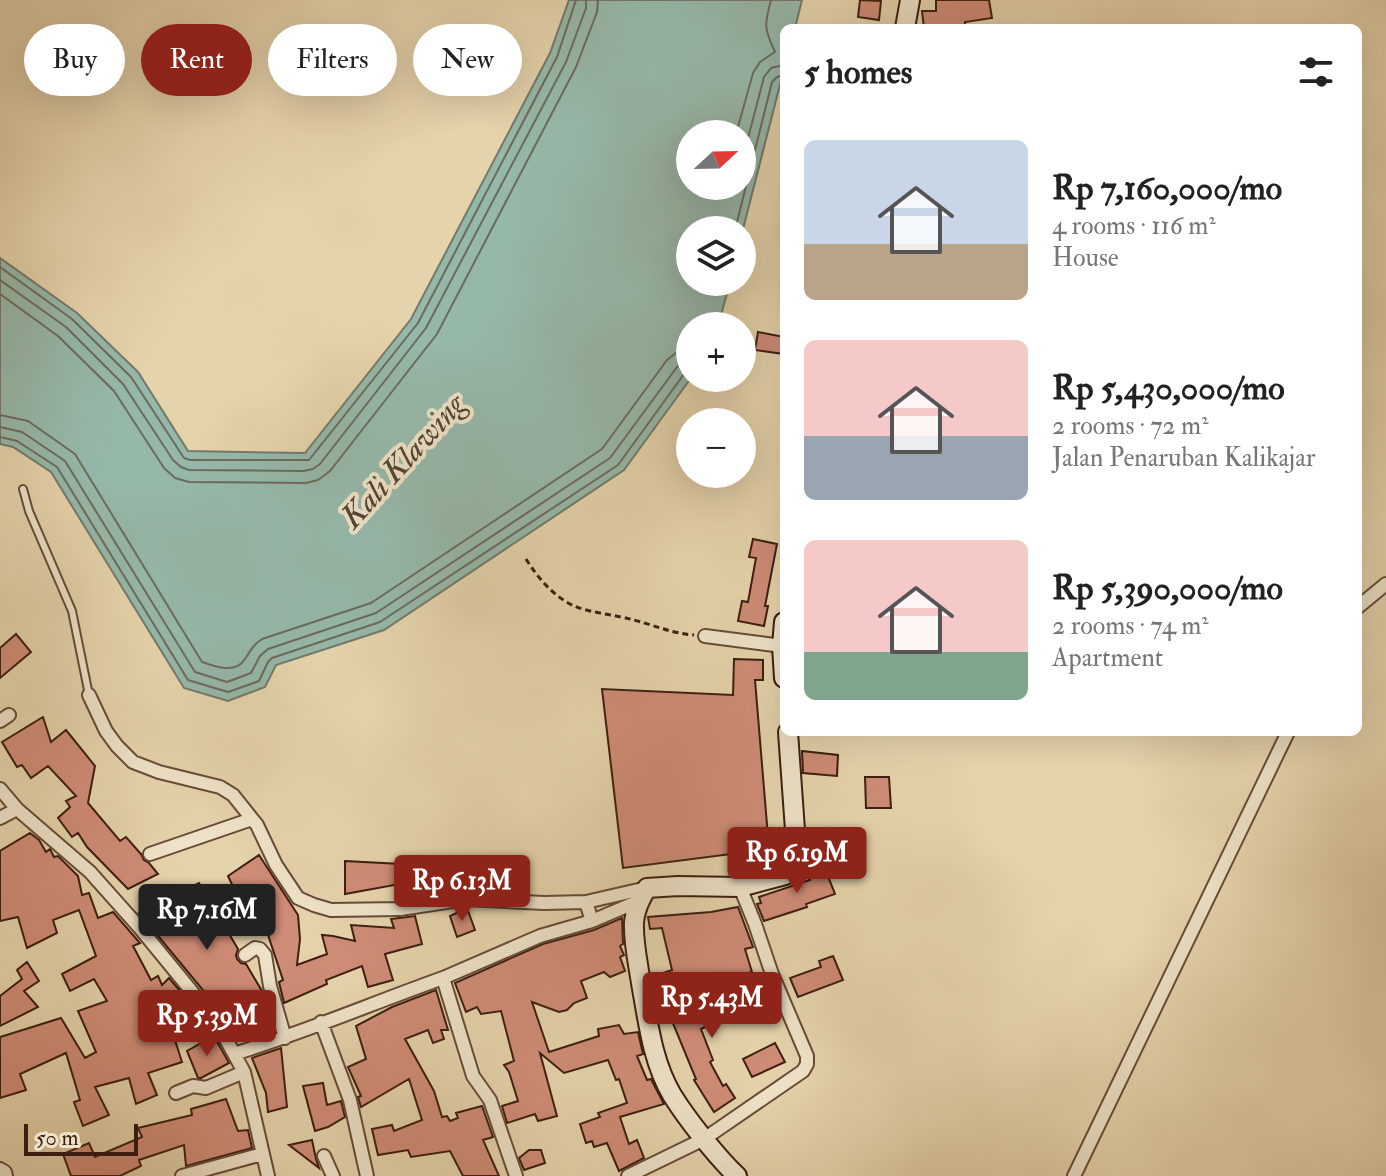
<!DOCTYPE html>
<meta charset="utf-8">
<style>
body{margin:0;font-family:"IM FELL Double Pica",serif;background:#f2f2f2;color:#222;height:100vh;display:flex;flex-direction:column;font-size:30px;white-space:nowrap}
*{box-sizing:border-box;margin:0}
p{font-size:26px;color:#767676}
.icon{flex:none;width:44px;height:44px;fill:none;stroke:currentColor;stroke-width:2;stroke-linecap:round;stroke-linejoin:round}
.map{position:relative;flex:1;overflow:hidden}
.drawer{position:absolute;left:780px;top:24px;width:582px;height:712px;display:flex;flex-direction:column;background:#fff;border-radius:12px;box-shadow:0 8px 32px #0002}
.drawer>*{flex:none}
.guide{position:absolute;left:24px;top:24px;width:636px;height:72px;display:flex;gap:16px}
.needle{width:52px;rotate:68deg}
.tools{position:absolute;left:676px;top:120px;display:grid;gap:16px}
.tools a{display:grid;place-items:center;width:80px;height:80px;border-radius:50%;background:#fff;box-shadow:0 8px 32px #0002;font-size:40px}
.scale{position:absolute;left:24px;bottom:20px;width:114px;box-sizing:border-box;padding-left:8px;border:4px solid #3d1e10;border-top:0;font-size:22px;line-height:28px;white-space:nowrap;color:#3d1e10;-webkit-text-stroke:6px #eee2c8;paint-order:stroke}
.price{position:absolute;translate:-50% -68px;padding:0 18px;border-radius:8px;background:#8f2418;color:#fff;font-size:26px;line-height:52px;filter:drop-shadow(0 2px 4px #0008)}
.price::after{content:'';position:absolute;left:50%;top:48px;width:24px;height:18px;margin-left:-12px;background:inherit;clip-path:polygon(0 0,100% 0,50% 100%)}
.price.active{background:#222;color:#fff}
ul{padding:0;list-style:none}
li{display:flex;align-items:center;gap:24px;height:200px;padding:0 24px}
li span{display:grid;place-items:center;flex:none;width:224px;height:160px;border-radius:12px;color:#555}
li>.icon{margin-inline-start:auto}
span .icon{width:96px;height:96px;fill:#fffc;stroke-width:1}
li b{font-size:34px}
h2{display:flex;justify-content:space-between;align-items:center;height:96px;padding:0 24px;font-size:34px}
.pill{padding:0 28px;border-radius:36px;background:#fff;box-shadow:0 8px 32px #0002;font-size:28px;line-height:72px}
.pill.active{background:#8f2418;color:#fff}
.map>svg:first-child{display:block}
.water{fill:#96b8a9;stroke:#727a6c;stroke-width:2;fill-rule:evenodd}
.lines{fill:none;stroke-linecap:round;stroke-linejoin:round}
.shore{stroke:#6a6b5c;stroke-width:2}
.building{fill:#cf8c76;stroke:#3d1e10;stroke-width:2}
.lane-casing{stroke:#674b37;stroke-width:10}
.street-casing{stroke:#674b37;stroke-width:16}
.secondary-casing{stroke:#3d1e10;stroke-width:22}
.path{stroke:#3d1e10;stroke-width:3;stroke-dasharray:6 4;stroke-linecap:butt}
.lane{stroke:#eee2c8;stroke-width:6}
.street{stroke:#eee2c8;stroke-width:12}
.secondary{stroke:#eee2c8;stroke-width:18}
.labels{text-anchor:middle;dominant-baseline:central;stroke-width:8;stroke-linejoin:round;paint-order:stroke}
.water-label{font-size:32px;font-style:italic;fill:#534436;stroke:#eee2c8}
</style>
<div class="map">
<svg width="1386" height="1176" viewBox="0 0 1386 1176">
<rect width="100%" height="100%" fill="#e5d3ab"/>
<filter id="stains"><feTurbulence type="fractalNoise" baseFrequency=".0025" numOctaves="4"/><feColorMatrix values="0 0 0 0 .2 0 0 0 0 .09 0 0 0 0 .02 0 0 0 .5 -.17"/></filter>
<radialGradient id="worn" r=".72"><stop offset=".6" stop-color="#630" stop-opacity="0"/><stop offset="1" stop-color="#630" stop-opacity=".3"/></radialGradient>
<path class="water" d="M569 0H802L795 28H784V69L742 233V230H690V282H730L718 326H690L691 378 624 470 384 630 276 665 265 687 228 701 184 688 51 472 13 447 0 444V258L77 313 138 372 188 451 305 453 411 319 550 53ZM690 134H742V186H690Z"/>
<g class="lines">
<path class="shore" d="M736 134 753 73 760 62 775 52C764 28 764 26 771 0
M742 161 764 77 771 68 784 65
M735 230 772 82 777 77 784 75
M0 267 72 319 131 377 184 458 190 460H309L418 323 557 57 576 0
M0 280 66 327 123 384 173 460 181 467 189 470 304 471 313 469 320 464 426 328 566 62 586 8V0
M0 294 58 336 114 391 164 468 175 478 189 482 306 483 318 480 330 471 437 334 576 67 597 12 598 0
M0 415 28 421 75 454 202 662C216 667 236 674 245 659 251 650 254 644 262 639L371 603 602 449 667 360 677 352 690 348
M0 427 22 432 65 461 195 672 227 682 251 673 260 656 268 649 376 613 610 458 677 367 682 363 690 360
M0 437 17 441 57 467 188 680 228 692 259 681 268 662 272 658 380 622 618 465 684 374 690 370"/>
</g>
<path class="building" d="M860 0 881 1 879 20 858 17Z
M936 0H989L992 18 965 22V28H924L922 11H936Z
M758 332 784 337V354L755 350Z
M753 539 777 544 765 606H768L764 626 738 621 742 601 748 602 756 558 749 557Z
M16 634 31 652 0 678V648Z
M734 659 763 660V680H755L769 849 623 868 602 689 733 695Z
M43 717 51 742 66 730 95 766 88 803 120 841 126 837 141 854 144 860 149 863 158 874 128 889 87 847 78 833 72 837 58 818 70 807 66 801 76 796 48 766 31 778 22 765 17 767 2 742Z
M802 751 838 755 837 776 803 773Z
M865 777H889L891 808H866Z
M30 833 39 840 46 852 50 849 54 857 58 856 78 876 82 895 89 893 98 918 113 912 140 943 133 946 151 980 158 976 162 985 169 978 181 992 169 998 172 1009 166 1012 182 1062 148 1073 157 1095 136 1104 129 1078 95 1087 109 1115 83 1126 74 1102 80 1100 66 1053 20 1074 26 1090 0 1098V1037L61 1018 85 1058 96 1052 78 1011 107 1001 94 979 70 991 62 974 96 956 79 910 53 920 57 933 27 948 18 917 0 921V851Z
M259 855 298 915 300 939 297 965 327 954 322 935 333 936 355 941 351 925 394 928 391 919 415 916 422 944 385 954 393 980 368 987 362 966 326 980 327 984 284 1003 279 982 283 980 262 917 251 924 228 876Z
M345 861 401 864 400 884 345 894Z
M474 863 476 881 462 882 457 869Z
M824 866 835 894 806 904 807 907 764 921 757 904 761 903 759 897 810 880 806 871Z
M199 883 238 949 236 955 237 959 241 963 246 964 262 991 268 1011 231 1024 139 913Z
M738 907 753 947 745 949 752 972 707 982 706 980 668 991 663 973 672 970 662 928 650 929 648 917 711 912Z
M467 908 475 930 457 937 450 916Z
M622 918 623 944 620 946 624 955 620 957 625 971 610 977 604 972 581 981 587 998 574 1003 567 1010 559 1012 532 1002 549 1052 599 1036 598 1029 619 1025 624 1034 638 1032 643 1054 637 1056 647 1080 651 1079 664 1104 620 1117 629 1144 637 1140 644 1158 619 1171 607 1143 594 1147 592 1141 586 1143 580 1124 600 1117 598 1113 627 1103 619 1079 616 1080 608 1060 564 1073 540 1053 557 1116 538 1121 535 1114 507 1123 502 1106 518 1101 509 1072 504 1065 514 1061 501 1011 481 1014 477 1007 466 1012 455 983 543 944 594 930Z
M833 956 843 980 798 997 790 978 821 967 819 961Z
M27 962 39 981 24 991 38 1007 0 1026V996L22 979 17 970Z
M753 982 762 1004 728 1017 727 1016 701 1029 713 1060 710 1062 723 1086 726 1084 735 1098 714 1112 694 1080 696 1079 672 1021Z
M436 990 448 1030H441L444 1039 433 1043 428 1030 405 1039 434 1091 442 1117 447 1116 450 1121 458 1118 456 1113 482 1106 493 1137 483 1140 499 1176H463L450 1151 411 1157 408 1150 378 1155 372 1129 392 1125 394 1131 422 1120 409 1079 361 1107 358 1097 361 1096 348 1067 366 1059 356 1026 392 1007Z
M214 1036 229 1063 201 1078H198L187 1051Z
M775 1043 785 1062 752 1077 743 1059Z
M281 1048 287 1107 268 1112 266 1093 252 1058Z
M323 1083 327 1105 341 1101 345 1117 328 1127 315 1131 303 1086Z
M226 1099 238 1131 248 1130 252 1148 186 1166 184 1145 139 1160 141 1166 120 1176H71L63 1154 89 1143 95 1157 142 1137 138 1128 192 1115 191 1109Z
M312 1140 316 1159 319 1168 289 1145Z
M529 1150H541L545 1163 524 1170 519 1158Z"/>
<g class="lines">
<g class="lane-casing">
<path id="lane" d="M23 489 29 511 72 611 89 695"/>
</g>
<g class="street-casing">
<path id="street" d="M1358 607 1386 584
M705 636 782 646
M89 695 106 731 117 746 133 762 159 772 220 787 233 795 257 825 276 865 298 898 314 905 331 910 400 909 466 899 544 903 586 902 647 888
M0 721 9 715
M0 789 17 809 90 872 139 927 216 1021 244 1072 268 1176
M0 818 17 809
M150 854 252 819
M592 921 639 901
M245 955 255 948 260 949 265 955 270 986 285 1038
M321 1022 350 1100 367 1176
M188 1033 216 1021
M234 1054C305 1032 373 1003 443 978
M176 1093 193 1086 206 1088 244 1072
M324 1156 333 1176
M0 1169 5 1172 6 1176
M182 1176 262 1154
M516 1176 490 1100 473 1076 443 978 540 936 592 921 586 902
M628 1176 704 1139 803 1071 807 1064V1056L772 974 755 924 740 887
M1074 1176 1288 732"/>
</g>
<g class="secondary-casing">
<path id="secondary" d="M905 28 910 0
M784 622 782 646 784 678
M737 1176C716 1156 687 1119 672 1095 652 1061 648 1021 641 983 638 963 633 942 634 922 635 909 640 899 647 888L678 886 740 887 785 875 794 867 797 858 788 732"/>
</g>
<path class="path" d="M526 559C538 578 553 596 574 606 591 613 616 615 634 620 657 626 670 633 694 635"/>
<use href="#lane" class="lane"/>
<use href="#street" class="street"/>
<use href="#secondary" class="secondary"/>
</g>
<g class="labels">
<g class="water-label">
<text transform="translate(403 461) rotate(-48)">Kali Klawing</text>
</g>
</g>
<rect width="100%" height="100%" filter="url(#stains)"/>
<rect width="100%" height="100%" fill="url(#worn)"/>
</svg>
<div class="tools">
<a><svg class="needle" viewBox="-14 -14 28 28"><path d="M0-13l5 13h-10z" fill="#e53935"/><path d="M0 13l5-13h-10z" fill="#767676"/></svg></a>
<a><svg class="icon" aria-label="layers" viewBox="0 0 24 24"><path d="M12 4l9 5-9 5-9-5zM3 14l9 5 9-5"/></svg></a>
<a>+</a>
<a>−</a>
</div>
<div class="scale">50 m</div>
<b class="price" style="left:797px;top:895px">Rp 6.19M</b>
<b class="price" style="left:462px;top:923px">Rp 6.13M</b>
<b class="price active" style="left:207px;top:952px">Rp 7.16M</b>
<b class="price" style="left:712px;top:1040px">Rp 5.43M</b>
<b class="price" style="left:207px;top:1058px">Rp 5.39M</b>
<div class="guide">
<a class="pill">Buy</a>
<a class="pill active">Rent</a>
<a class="pill">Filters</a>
<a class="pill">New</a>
</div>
<section class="drawer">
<h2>5 homes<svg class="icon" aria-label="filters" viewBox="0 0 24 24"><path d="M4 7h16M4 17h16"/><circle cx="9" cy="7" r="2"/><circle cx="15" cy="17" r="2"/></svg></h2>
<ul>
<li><span style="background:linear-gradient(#c9d6e8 65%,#b9a48a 0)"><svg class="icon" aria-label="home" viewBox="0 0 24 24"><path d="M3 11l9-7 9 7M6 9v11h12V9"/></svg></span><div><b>Rp 7,160,000/mo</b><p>4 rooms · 116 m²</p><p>House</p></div></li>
<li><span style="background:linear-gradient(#f6c9c9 60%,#9aa5b1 0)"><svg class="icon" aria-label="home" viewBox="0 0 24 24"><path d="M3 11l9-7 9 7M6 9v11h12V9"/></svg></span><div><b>Rp 5,430,000/mo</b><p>2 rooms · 72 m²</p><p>Jalan Penaruban Kalikajar</p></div></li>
<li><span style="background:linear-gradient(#f6c9c9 70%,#7fa58c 0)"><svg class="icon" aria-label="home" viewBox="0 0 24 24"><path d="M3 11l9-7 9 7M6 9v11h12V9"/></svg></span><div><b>Rp 5,390,000/mo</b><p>2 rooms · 74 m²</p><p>Apartment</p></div></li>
</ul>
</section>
</div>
